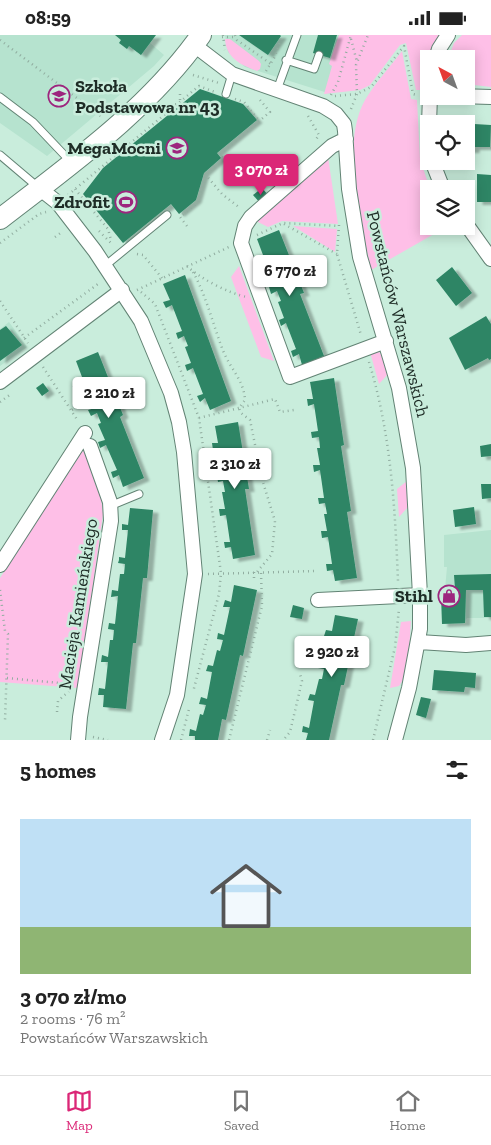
<!DOCTYPE html>
<meta charset="utf-8">
<style>
body{margin:0;font-family:"Zilla Slab",serif;background:#f6f6f6;color:#222;height:100vh;display:flex;flex-direction:column;font-size:19px;white-space:nowrap}
*{box-sizing:border-box;margin:0}
p{font-size:16px;color:#767676}
.icon{flex:none;width:28px;height:28px;fill:none;stroke:currentColor;stroke-width:2;stroke-linecap:round;stroke-linejoin:round}
.map{position:relative;height:705px;overflow:hidden}
.panel{display:flex;flex-direction:column;background:#fff;flex:1}
.panel>*{flex:none}
.needle{width:32px;rotate:319deg}
.buttons{position:absolute;left:420px;top:15px;display:grid;gap:10px}
.buttons a{display:grid;place-items:center;width:55px;height:55px;border-radius:0px;background:#fff;box-shadow:0 2px 12px #0003;font-size:25px}
.price{position:absolute;translate:-50% -42px;padding:0 11px;border-radius:5px;background:#fff;color:#222;font-size:16px;line-height:32px;filter:drop-shadow(0 1px 2px #0008)}
.price::after{content:'';position:absolute;left:50%;top:30px;width:15px;height:11px;margin-left:-8px;background:inherit;clip-path:polygon(0 0,100% 0,50% 100%)}
.price.on{background:#db2777;color:#fff}
ul{padding:0;list-style:none}
li{display:grid;align-content:center;gap:10px;height:265px;padding:0 20px}
li span{display:grid;place-items:center;height:155px;border-radius:0px;color:#555}
li>.icon{margin-inline-start:auto}
span .icon{width:90px;height:90px;fill:#fffc;stroke-width:1}
li b{font-size:21px}
h2{display:flex;justify-content:space-between;align-items:center;height:60px;padding:0 20px;font-size:21px}
.status{display:flex;justify-content:space-between;align-items:center;height:35px;padding:0 25px;background:#fff;direction:ltr}
.status svg{height:14px;fill:currentColor}
.dock{display:flex;justify-content:space-around;align-items:center;height:70px;border-top:1px solid #e0e0e0;background:#fff;font-size:14px;color:#767676}
.dock a{display:grid;justify-items:center;gap:2px}
.dock .on{color:#db2777}
.map>svg:first-child{display:block}
.built{fill:#b6e3cf}
.green{fill:#febfe7}
.building{fill:#2d8565;filter:url(#shadow)}
.lines{fill:none;stroke-linecap:round;stroke-linejoin:round}
.lane-casing{stroke:#628374;stroke-width:9}
.street-casing{stroke:#628374;stroke-width:16}
.secondary-casing{stroke:#628374;stroke-width:22}
.path{stroke:#91ada0;stroke-width:2.5;stroke-dasharray:1 4;stroke-linecap:butt}
.lane{stroke:#fff;stroke-width:7}
.street{stroke:#fff;stroke-width:14}
.secondary{stroke:#fff;stroke-width:20}
.labels{text-anchor:middle;dominant-baseline:central;stroke-width:5;stroke-linejoin:round;paint-order:stroke}
.poi-label{font-size:18px;font-weight:bold;fill:#1e2c26;stroke:#c9eddc;text-anchor:end}
.street-label{font-size:18px;fill:#1e2c26;stroke:#c9eddc}
</style>
<div class="status"><b>08:59</b><svg viewBox="0 0 49 12"><path d="M0 12V9h3v3zM5 12V6h3v6zM10 12V3h3v9zM15 12V0h3v12zM26 1h20v11H26zM47 4h2v5h-2z"/></svg></div>
<div class="map">
<svg width="491" height="705" viewBox="0 0 491 705">
<defs>
<filter id="shadow"><feDropShadow dx="5.5" dy="3" stdDeviation="1" flood-color="#0004"/></filter>
</defs>
<rect width="100%" height="100%" fill="#c9eddc"/>
<path class="built" d="M0 0H141L164 20 154 31 47 121 0 88Z
M225 0H344L331 59 245 32 228 17Z
M9 287 27 312 0 331V294Z
M491 495V583H467L463 589H442L441 559 445 554 447 532H444V500Z"/>
<path class="green" d="M339 0H440L430 19 422 55H416L406 8 400 10 370 50 360 55 324 59 332 31 329 29Z
M462 0H491V52L466 49V24H448L454 8Z
M225 4H230L259 26 261 29 260 34 257 36C241 30 226 23 225 4Z
M402 16 411 64 417 65 420 124 430 154 429 191H448L371 235C361 187 340 110 365 65 375 48 390 32 402 16Z
M328 122 338 189 282 186 268 192 256 186Z
M293 191 337 194 335 217Z
M239 231 274 326 261 322 231 242Z
M378 316 383 321 388 339 379 349 370 317Z
M87 415 100 456 103 479 78 653 0 647V543L81 417Z
M407 446 408 472 399 482 397 454Z
M411 586C409 605 411 636 399 651L390 653 401 587Z"/>
<path class="building" d="M115 0H156L141 20 129 11 127 14 119 8 121 5Z
M239 0H280L281 1 268 20Z
M318 0H337L330 23 313 18Z
M200 54 243 69 257 85 217 118 221 123 204 138 196 165 179 179 171 169 123 208 83 159 103 133Z
M474 89 491 90 490 112H474V115H466V93H474Z
M477 139 491 140V167H477Z
M262 153 269 161 261 169 253 160Z
M279 195 304 258 300 259 324 321 302 330 299 319 293 322 291 316 296 314 286 288 281 291 279 285 284 283 278 267 281 266 277 256 271 259 269 252 275 251 265 225 259 228 256 222 263 220 257 204Z
M452 232 472 258 456 271 436 245Z
M185 240 231 366 210 375 205 363 200 367 197 361 203 359 193 333 187 336 185 330 191 328 185 312 188 311 184 301 178 304 176 298 182 296 172 270 166 273 163 267 170 265 163 249Z
M486 281 491 289V324L489 325 488 323 465 335 449 303Z
M6 291 22 310 0 326V295Z
M98 317 123 380 120 382 144 443 123 452 119 440 113 443 111 437 117 435 106 410 100 413 98 407 105 405 98 389 101 388 97 378 91 381 88 375 95 373 84 347 79 350 76 344 82 342 76 326Z
M334 343 344 410 341 411 351 476 347 477 357 543 335 546 333 535 327 536 326 529H332L328 502 322 503 321 496H327L324 479H327L325 468 319 469 318 463H324L320 435 314 437 313 430H320L317 413H320L319 402 312 403 311 397 318 396 314 369 308 371 307 364H313L310 347Z
M43 348 49 356 42 361 36 353Z
M238 387 249 454H245L255 520 233 524 231 512 225 513 224 507H230L226 480 220 481 219 474H225L222 457H225L223 446 218 447 217 441H223L219 413 213 415 212 408H218L215 391Z
M491 409V421L481 422 480 411Z
M481 449H491V463L482 464Z
M474 472 476 489 455 492 453 475Z
M130 473 153 475 147 543H143L136 608H133L126 674 103 672 104 660H98L99 653 105 654 108 627H101L102 620 108 622 110 605H113L114 595 108 594 109 588 115 589 118 561 111 562 112 555 118 556 120 539H124L125 529 118 528 119 525V522L125 523 128 495H122V489L128 490Z
M491 539V582H484L483 555H466L465 588 442 589 441 559H444L443 554H455L454 540Z
M234 550 257 555 243 621 240 620 226 685 222 684 218 705H195V701H189L190 694 196 696 200 679 203 680 206 670 199 669 201 662 207 664 212 637 206 636 208 630 213 631 217 615 220 616 223 605 217 604 218 598 224 600 230 572H223L225 565 231 567Z
M293 570 304 573 302 584 290 582Z
M335 580 358 584 344 650H341L329 705H306L308 698 302 697 303 691 309 693 314 666 308 665 310 659 315 660 319 644H322L324 634 318 633 319 626 325 628 331 602 324 601 326 595 332 596Z
M434 635 476 638 475 653 465 652 464 657 432 655Z
M421 662 431 664 426 683 416 680Z"/>
<g class="lines">
<g class="lane-casing">
<path id="lane" d="M286 25 314 34 319 20
M277 55 297 0
M226 59 232 39
M0 62 33 87 71 127
M0 120 39 153
M106 230 167 180
M110 471 139 459"/>
</g>
<g class="street-casing">
<path id="street" d="M194 10 232 39 323 71 336 79 344 89 345 96 349 154 360 222 399 353 413 433 420 560V594L409 653 395 705
M436 24 439 14 448 0
M458 61 491 62
M429 89 430 61
M429 94V107
M346 104 332 111 251 182 245 191 241 208 290 342 386 306
M432 126 443 154
M39 153 58 168 95 216 141 286 171 358 179 387 184 417 195 539 177 660 162 705
M466 189 491 224
M0 347 122 255
M0 530 85 398
M318 565 420 560
M419 607 466 610 491 608
M78 705 80 682 111 486 110 467 90 411"/>
</g>
<g class="secondary-casing">
<path id="secondary" d="M0 184C71 129 149 74 201 0"/>
</g>
<path class="path" d="M223 0 225 15
M235 0 237 5 271 29
M222 2H236
M351 4 357 27
M0 5 102 82
M266 36 274 23 283 0
M193 40 219 48
M331 60 338 47 351 0
M335 61 357 59 371 52 404 11 413 59 417 60
M235 64 244 67 260 87
M180 70V55
M161 74 177 69
M351 74 357 59 356 30 368 0
M308 81 319 100 315 106
M220 119 270 77 260 65
M205 139 222 159 240 173
M75 154 108 194 111 205
M68 160 199 51 215 57
M284 189 337 219
M339 190 337 219 361 300
M187 191 180 182 198 167 205 139 224 124 218 117
M99 196 113 210
M257 200 283 188 339 191
M55 202 62 197
M0 208 39 179 46 177
M137 219 143 220 162 243
M187 231C199 243 230 259 247 262
M193 237C207 262 213 291 224 318 231 334 244 346 245 365L239 373 241 378 250 385 262 444 275 486 272 519 257 537
M137 255 229 212
M141 257 155 269 199 383 221 538 219 559 193 657
M0 266 28 308
M24 303 98 249
M369 327C391 399 395 472 398 546
M43 332 78 386
M0 367 11 359
M72 375 81 370 73 349 77 347
M199 383 275 364 280 377 294 375
M254 537V546
M208 539 316 536
M0 555 5 596 8 599 5 686
M7 643 70 649
M57 677 58 666 69 656
M93 702 108 705
M285 703 290 697 302 646 300 639
M181 705 189 674
M229 705 262 571 261 537
M267 705 270 695
M373 705 395 612 399 574"/>
<use href="#lane" class="lane"/>
<use href="#street" class="street"/>
<use href="#secondary" class="secondary"/>
</g>
<defs>
<g id="school-ring" transform="scale(1.125)"><circle r="9.5" fill="#c9eddc" stroke="#9d257e" stroke-width="1.5"/><path d="M0-5L7-2L0 1L-7-2ZM-4 1L0 2.5L4 1V4Q0 6-4 4Z" fill="#9d257e"/></g>
<g id="stadium-ring" transform="scale(1.125)"><circle r="9.5" fill="#c9eddc" stroke="#9d257e" stroke-width="1.5"/><path d="M0-5a6.5 5 0 1 0 0 10a6.5 5 0 1 0 0-10ZM-3.5-1.8h7v3.6h-7Z" fill="#9d257e"/></g>
<g id="shop-ring" transform="scale(1.125)"><circle r="9.5" fill="#c9eddc" stroke="#9d257e" stroke-width="1.5"/><path d="M-5-2.5h2.3a2.7 3.5 0 0 1 5.4 0H5L5.5 6h-11ZM-1.5-2.5h3a1.5 2.3 0 0 0-3 0Z" fill="#9d257e"/></g>
</defs>
<g fill-rule="evenodd">
<use href="#school-ring" x="59" y="61"/>
<use href="#school-ring" x="177" y="113"/>
<use href="#stadium-ring" x="126" y="167"/>
<use href="#shop-ring" x="449" y="561"/>
</g>
<g class="labels">
<g class="poi-label">
<text x="75" y="51" text-anchor="start">Szkoła<tspan x="75" dy="21">Podstawowa nr 43</tspan></text>
<text x="161" y="113">MegaMocni</text>
<text x="110" y="167">Zdrofit</text>
<text x="433" y="561">Stihl</text>
</g>
<g class="street-label">
<text transform="translate(398 279) rotate(76)">Powstańców Warszawskich</text>
<text transform="translate(78 569) rotate(-81)">Macieja Kamieńskiego</text>
</g>
</g>
</svg>
<div class="buttons">
<a><svg class="needle" viewBox="-14 -14 28 28"><path d="M0-13l5 13h-10z" fill="#e53935"/><path d="M0 13l5-13h-10z" fill="#767676"/></svg></a>
<a><svg class="icon" aria-label="locate" viewBox="0 0 24 24"><circle cx="12" cy="12" r="6"/><path d="M12 2v4M12 18v4M2 12h4M18 12h4"/></svg></a>
<a><svg class="icon" aria-label="layers" viewBox="0 0 24 24"><path d="M12 4l9 5-9 5-9-5zM3 14l9 5 9-5"/></svg></a>
</div>
<b class="price on" style="left:261px;top:161px">3 070 zł</b>
<b class="price" style="left:290px;top:262px">6 770 zł</b>
<b class="price" style="left:109px;top:384px">2 210 zł</b>
<b class="price" style="left:235px;top:455px">2 310 zł</b>
<b class="price" style="left:332px;top:643px">2 920 zł</b>
</div>
<section class="panel">
<h2>5 homes<svg class="icon" aria-label="filters" viewBox="0 0 24 24"><path d="M4 7h16M4 17h16"/><circle cx="9" cy="7" r="2"/><circle cx="15" cy="17" r="2"/></svg></h2>
<ul>
<li><span style="background:linear-gradient(#bfe0f5 70%,#8fb573 0)"><svg class="icon" aria-label="home" viewBox="0 0 24 24"><path d="M3 11l9-7 9 7M6 9v11h12V9"/></svg></span><div><b>3 070 zł/mo</b><p>2 rooms · 76 m²</p><p>Powstańców Warszawskich</p></div></li>
</ul>
</section>
<nav class="dock">
<a class="on"><svg class="icon" aria-label="map" viewBox="0 0 24 24"><path d="M3 6l6-2 6 2 6-2v14l-6 2-6-2-6 2zM9 4v14M15 6v14"/></svg>Map</a>
<a><svg class="icon" aria-label="saved" viewBox="0 0 24 24"><path d="M7 4h10v16l-5-4-5 4z"/></svg>Saved</a>
<a><svg class="icon" aria-label="home" viewBox="0 0 24 24"><path d="M3 11l9-7 9 7M6 9v11h12V9"/></svg>Home</a>
</nav>
